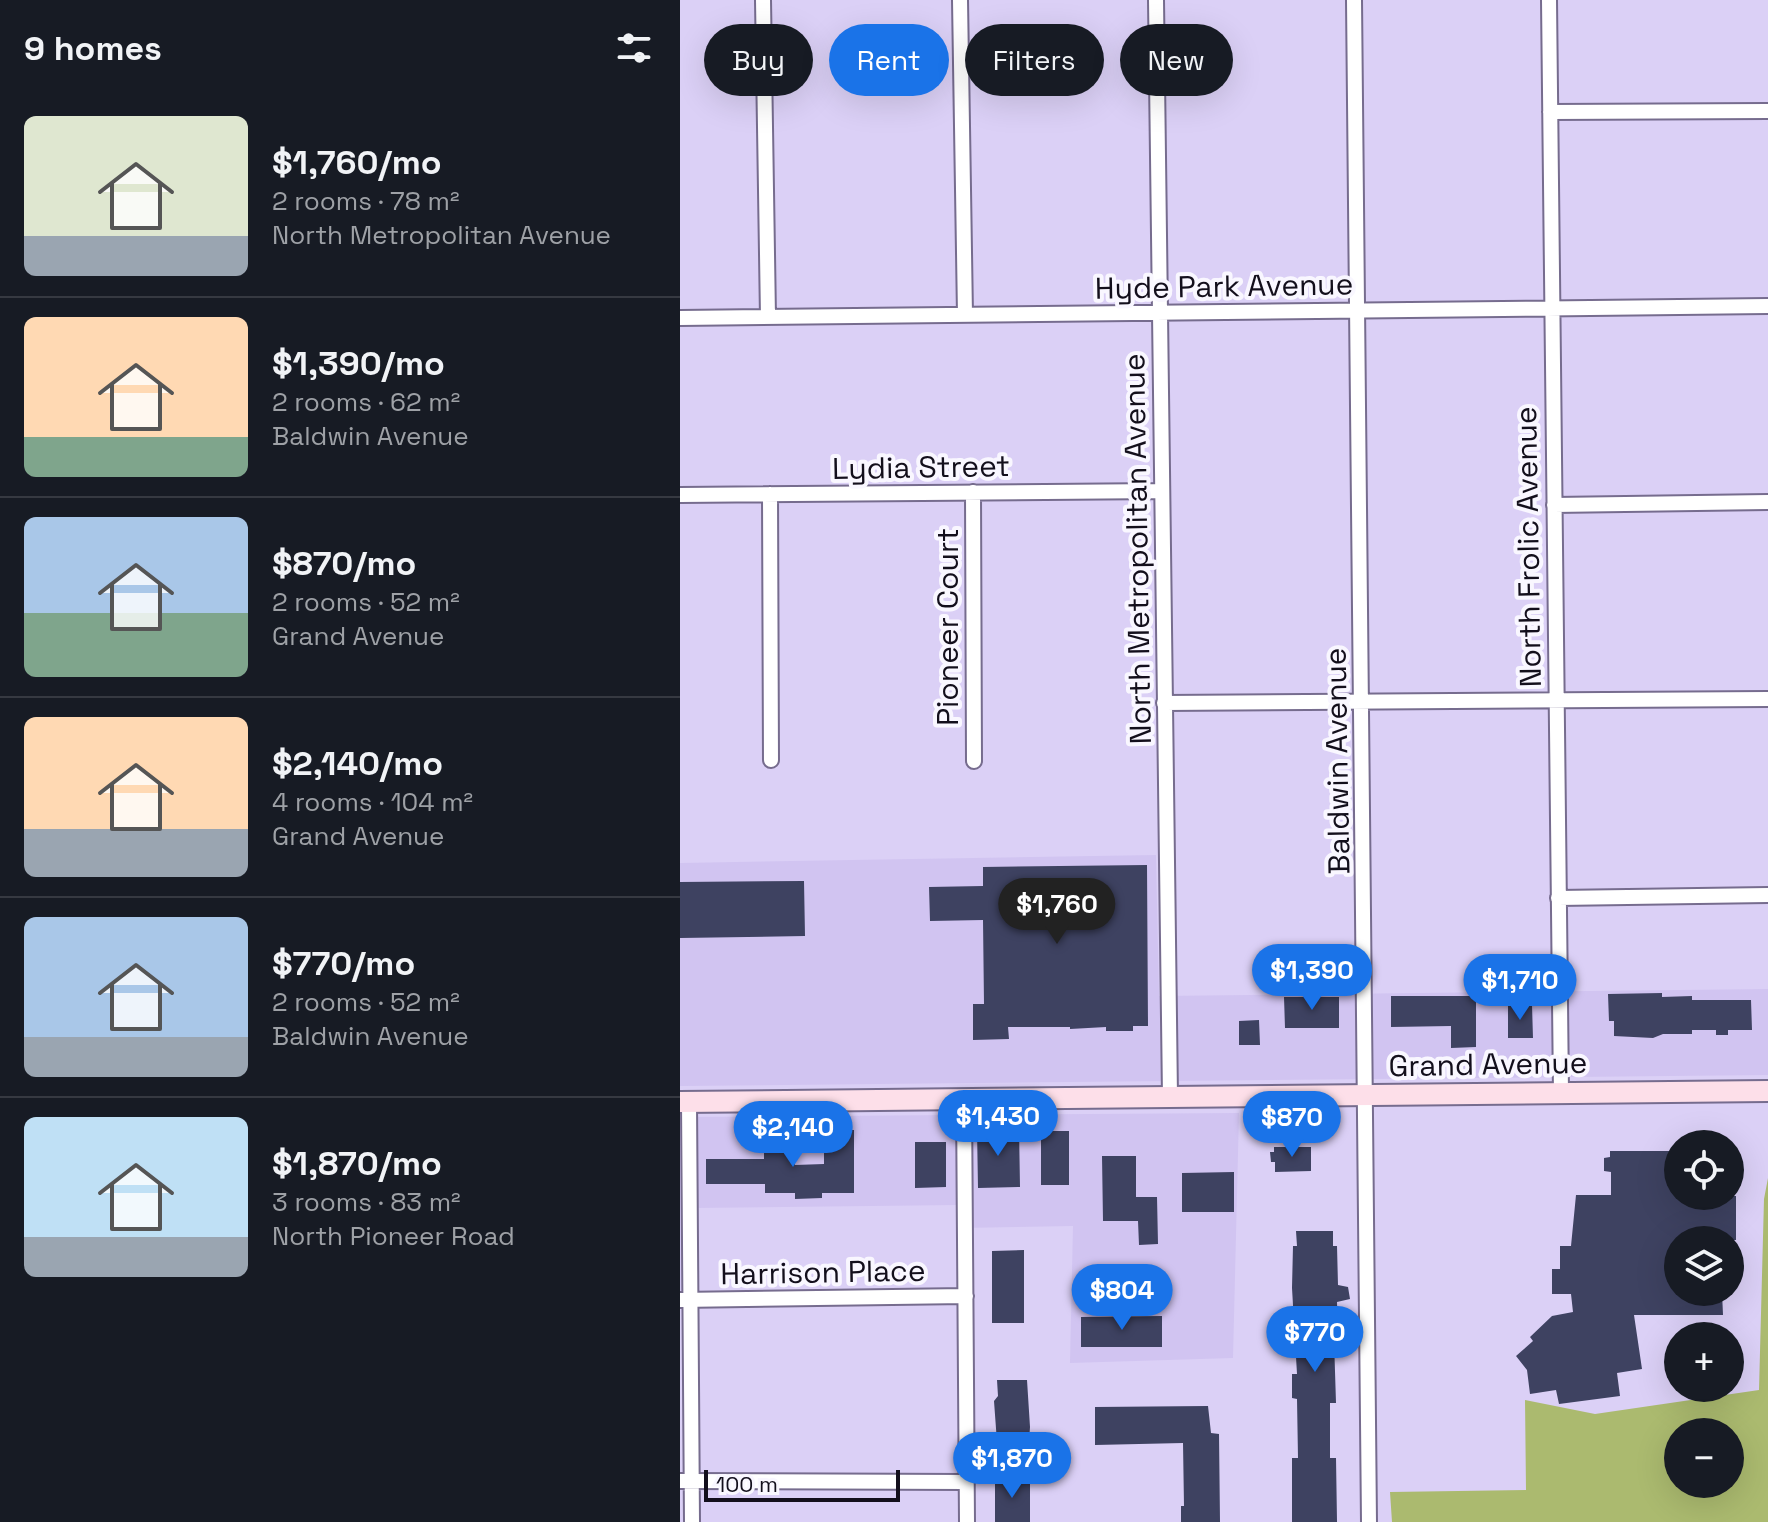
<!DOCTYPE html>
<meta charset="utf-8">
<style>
body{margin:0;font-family:"Space Grotesk",sans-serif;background:#242831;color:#f1f3f6;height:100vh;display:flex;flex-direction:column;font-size:30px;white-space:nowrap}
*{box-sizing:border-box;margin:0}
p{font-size:26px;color:#9ea1a6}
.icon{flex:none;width:44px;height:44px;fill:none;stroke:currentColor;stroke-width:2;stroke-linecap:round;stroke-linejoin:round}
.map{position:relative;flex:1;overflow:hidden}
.drawer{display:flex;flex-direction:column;background:#171b24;width:680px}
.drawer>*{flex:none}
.banner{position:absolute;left:24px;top:24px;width:760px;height:72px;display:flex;gap:16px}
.controls{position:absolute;left:984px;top:1130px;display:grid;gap:16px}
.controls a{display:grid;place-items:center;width:80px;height:80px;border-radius:50%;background:#171b24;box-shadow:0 8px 32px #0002;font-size:40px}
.scale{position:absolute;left:24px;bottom:20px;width:196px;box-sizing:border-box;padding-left:8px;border:4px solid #130f1c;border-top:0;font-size:22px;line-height:28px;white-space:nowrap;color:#130f1c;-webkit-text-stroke:6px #f9f7ff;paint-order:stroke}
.price{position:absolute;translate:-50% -68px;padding:0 18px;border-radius:28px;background:#1a73e8;color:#fff;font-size:26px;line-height:52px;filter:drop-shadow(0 2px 4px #0008)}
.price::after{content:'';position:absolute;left:50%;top:48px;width:24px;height:18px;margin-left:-12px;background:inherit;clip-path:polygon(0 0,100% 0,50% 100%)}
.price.current{background:#222;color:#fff}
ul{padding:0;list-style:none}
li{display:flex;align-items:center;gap:24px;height:200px;padding:0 24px}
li+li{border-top:2px solid #363941}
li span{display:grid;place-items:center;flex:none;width:224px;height:160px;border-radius:12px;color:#555}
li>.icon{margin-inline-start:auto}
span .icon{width:96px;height:96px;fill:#fffc;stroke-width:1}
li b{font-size:34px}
h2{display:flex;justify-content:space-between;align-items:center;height:96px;padding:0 24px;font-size:34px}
.tag{padding:0 28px;border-radius:36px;background:#171b24;box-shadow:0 8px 32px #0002;font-size:28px;line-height:72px}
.tag.current{background:#1a73e8;color:#fff}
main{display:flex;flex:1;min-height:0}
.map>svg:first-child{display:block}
.built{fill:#d1c4f1}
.green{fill:#abba6f;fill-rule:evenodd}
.building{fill:#3e4261}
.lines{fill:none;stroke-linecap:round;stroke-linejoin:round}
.street-casing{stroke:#766c8e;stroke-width:18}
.secondary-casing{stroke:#766c8e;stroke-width:24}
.street{stroke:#fff;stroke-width:14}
.secondary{stroke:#fddfe9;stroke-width:20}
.labels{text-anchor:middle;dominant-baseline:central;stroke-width:8;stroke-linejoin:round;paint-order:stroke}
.street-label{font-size:30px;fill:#130f1c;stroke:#f9f7ff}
</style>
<main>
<section class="drawer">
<h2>9 homes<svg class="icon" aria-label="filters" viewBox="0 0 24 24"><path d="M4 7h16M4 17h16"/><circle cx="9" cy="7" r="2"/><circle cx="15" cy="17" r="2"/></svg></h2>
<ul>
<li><span style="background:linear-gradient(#dfe7d0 75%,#9aa5b1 0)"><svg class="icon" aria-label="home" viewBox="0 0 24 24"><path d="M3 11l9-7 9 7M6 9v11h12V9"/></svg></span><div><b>$1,760/mo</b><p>2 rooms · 78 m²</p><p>North Metropolitan Avenue</p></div></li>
<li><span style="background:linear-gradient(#ffd9b3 75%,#7fa58c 0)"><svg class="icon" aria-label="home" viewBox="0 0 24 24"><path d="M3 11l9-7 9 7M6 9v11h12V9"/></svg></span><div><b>$1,390/mo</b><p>2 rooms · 62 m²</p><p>Baldwin Avenue</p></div></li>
<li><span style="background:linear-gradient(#a9c7e8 60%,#7fa58c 0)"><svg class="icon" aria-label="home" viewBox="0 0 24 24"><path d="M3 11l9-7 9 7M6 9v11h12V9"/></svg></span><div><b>$870/mo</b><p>2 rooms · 52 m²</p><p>Grand Avenue</p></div></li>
<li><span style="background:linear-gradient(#ffd9b3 70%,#9aa5b1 0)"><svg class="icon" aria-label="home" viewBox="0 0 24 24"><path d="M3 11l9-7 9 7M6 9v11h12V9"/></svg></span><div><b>$2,140/mo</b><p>4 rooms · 104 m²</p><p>Grand Avenue</p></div></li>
<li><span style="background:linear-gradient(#a9c7e8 75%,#9aa5b1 0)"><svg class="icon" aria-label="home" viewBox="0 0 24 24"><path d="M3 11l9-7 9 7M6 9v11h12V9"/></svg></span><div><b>$770/mo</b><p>2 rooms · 52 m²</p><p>Baldwin Avenue</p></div></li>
<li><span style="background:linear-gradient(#bfe0f5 75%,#9aa5b1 0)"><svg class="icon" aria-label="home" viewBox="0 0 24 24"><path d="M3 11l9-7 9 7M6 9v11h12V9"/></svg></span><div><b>$1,870/mo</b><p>3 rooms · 83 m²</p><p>North Pioneer Road</p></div></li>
</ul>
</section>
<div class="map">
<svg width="1088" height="1522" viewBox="0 0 1088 1522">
<rect width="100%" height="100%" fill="#dbd0f6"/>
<path class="built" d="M476 855 479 996 1088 989V1075L0 1086V863Z
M559 1113 553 1358 390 1363 393 1226 279 1228 278 1205 14 1208 13 1298H0V1117Z"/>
<path class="green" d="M1088 1178V1522H712L710 1492 846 1490 845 1400 915 1414 1079 1390 1084 1199ZM998 1432H1050V1484H998Z"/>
<path class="building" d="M467 865 468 1026H453V1031H426V1027L390 1029V1027H328L329 1039 293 1040V1004H304L303 920 250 921 249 887 303 886V867Z
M124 881 125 936 0 938V882Z
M982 993V997L1012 996V1000H1071L1072 1030H1048V1035H1036V1030H1012V1034H983L973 1038 934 1036V1021H929L928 994Z
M711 996H796V1047L771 1048V1026L711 1027Z
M604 997H659V1028H605Z
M828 1005H852L853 1038H828Z
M579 1020 580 1045H559V1021Z
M165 1128V1130H174V1193H142V1198L115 1199V1193H85V1184H26V1159H84V1146H115V1165L144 1164V1130Z
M339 1128 340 1187 298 1188 297 1129Z
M361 1131H389V1185H361Z
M235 1142H266V1187L235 1188Z
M594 1147H631V1171L595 1172V1162H591L590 1152H594Z
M930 1151H998V1196H1056V1240H998V1292H1042L1043 1315H954L962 1369 937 1373 940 1396 879 1404 876 1390 850 1394 847 1370 836 1356 853 1341 850 1337 872 1316 893 1312 891 1294H872V1269H880V1246H891L896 1195H931V1172L924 1171V1158L930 1157Z
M422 1156H456V1197H477L478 1244 459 1245 458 1221H423Z
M554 1172V1212H502V1173Z
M616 1231H653V1246H657L658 1285 668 1287 670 1299 657 1302 658 1340H654L656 1403H650V1458H656L657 1522H612V1458H618L617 1399 612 1398V1374H617L612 1288 613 1246H617Z
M344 1250V1323H312V1251Z
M482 1316V1347H401V1317Z
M317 1380H347L350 1427 348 1455 318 1456 314 1401 318 1396Z
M528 1406 531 1433 539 1434 540 1522H501V1506H504L503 1443 415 1445V1407Z
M315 1476H335V1482L350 1481V1522H315Z"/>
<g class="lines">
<g class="street-casing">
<path id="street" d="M83 0 88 317
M280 0 285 315
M476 0 490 1097
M674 0 689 1522
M869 0 881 1093
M870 112 1088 111
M0 318 1088 306
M293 492 294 761
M90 494 91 760
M0 495 482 491
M874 505 1088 502
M484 703 1088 699
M878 898 1088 895
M284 1099 287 1522
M9 1102 12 1522
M0 1300 286 1296
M0 1481 287 1482"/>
</g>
<g class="secondary-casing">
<path id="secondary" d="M0 1102 1088 1091"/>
</g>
<use href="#street" class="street"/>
<use href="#secondary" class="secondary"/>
</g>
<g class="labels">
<g class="street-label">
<text transform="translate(544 286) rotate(-1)">Hyde Park Avenue</text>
<text transform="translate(241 467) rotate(-1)">Lydia Street</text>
<text transform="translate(848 547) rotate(-91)">North Frolic Avenue</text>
<text transform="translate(457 549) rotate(-91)">North Metropolitan Avenue</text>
<text transform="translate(267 627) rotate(-90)">Pioneer Court</text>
<text transform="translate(657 761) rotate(-91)">Baldwin Avenue</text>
<text transform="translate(808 1064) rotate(-1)">Grand Avenue</text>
<text transform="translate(143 1272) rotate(-1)">Harrison Place</text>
</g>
</g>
</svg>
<div class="controls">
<a><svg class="icon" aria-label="locate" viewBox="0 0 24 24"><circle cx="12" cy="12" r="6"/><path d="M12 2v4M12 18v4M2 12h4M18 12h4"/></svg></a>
<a><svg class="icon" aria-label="layers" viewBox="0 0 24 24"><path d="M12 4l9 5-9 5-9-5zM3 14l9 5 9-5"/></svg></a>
<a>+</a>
<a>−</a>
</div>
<div class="scale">100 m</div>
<b class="price current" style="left:377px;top:946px">$1,760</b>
<b class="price" style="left:632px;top:1012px">$1,390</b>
<b class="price" style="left:840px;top:1022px">$1,710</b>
<b class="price" style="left:318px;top:1158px">$1,430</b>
<b class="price" style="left:612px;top:1159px">$870</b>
<b class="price" style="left:113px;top:1169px">$2,140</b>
<b class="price" style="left:442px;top:1332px">$804</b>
<b class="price" style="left:635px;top:1374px">$770</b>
<b class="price" style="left:332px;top:1500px">$1,870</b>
<div class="banner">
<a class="tag">Buy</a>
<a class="tag current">Rent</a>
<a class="tag">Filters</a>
<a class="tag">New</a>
</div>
</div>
</main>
